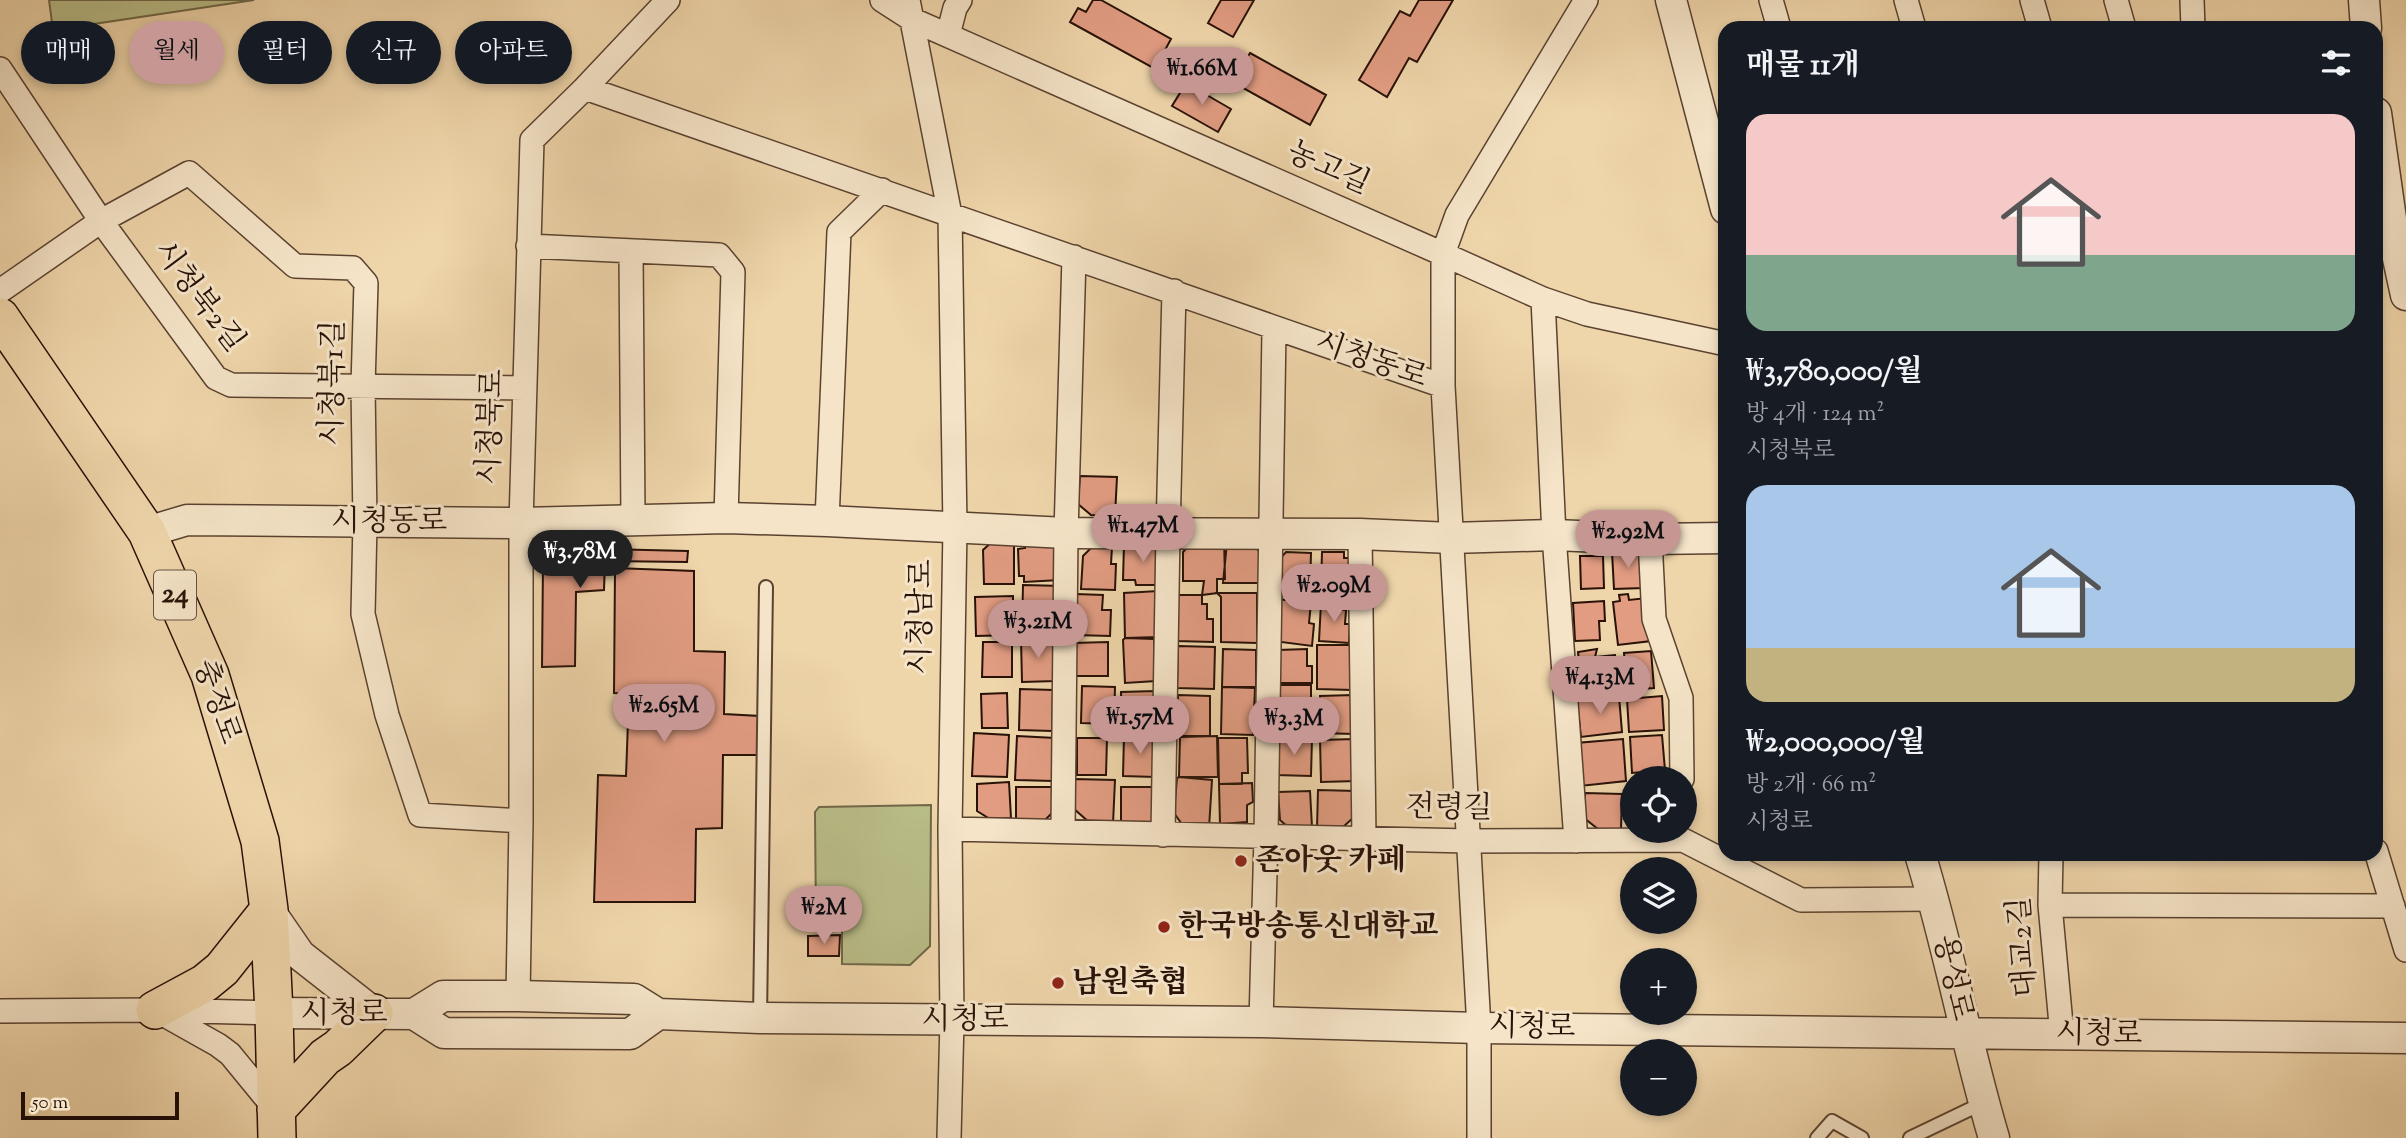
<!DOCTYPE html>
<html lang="ko">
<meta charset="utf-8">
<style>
body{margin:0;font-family:"Sorts Mill Goudy","Noto Serif KR",serif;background:#20242c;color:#f1f3f6;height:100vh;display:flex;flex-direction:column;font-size:26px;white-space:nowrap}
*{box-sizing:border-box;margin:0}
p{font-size:23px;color:#9ea1a6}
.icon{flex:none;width:38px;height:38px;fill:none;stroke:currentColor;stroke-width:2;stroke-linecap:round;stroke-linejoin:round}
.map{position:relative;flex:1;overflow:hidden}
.sheet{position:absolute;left:1718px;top:21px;width:665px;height:840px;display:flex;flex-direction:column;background:#171b24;border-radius:21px;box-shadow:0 4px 10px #0003}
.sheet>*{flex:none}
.guide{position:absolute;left:21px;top:21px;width:665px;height:63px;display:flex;gap:14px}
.buttons{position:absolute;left:1620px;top:766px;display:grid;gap:14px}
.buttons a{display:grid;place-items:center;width:77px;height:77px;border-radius:50%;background:#171b24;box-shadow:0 4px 10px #0003;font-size:35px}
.scale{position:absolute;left:21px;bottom:18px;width:158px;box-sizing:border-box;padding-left:7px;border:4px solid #281107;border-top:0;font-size:19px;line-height:24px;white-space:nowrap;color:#281107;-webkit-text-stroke:5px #f5e4c8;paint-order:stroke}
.price{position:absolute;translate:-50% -60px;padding:0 16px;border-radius:24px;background:#c59692;color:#111;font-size:23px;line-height:46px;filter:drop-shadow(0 2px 4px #0008)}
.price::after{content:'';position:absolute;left:50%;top:42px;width:21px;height:16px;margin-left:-10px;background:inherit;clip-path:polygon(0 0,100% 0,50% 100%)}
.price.selected{background:#222;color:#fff}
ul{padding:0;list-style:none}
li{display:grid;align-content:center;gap:14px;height:371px;padding:0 28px}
li span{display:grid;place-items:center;height:217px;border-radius:21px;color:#555}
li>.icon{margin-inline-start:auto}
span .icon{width:126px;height:126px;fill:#fffc;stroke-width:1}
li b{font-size:30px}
h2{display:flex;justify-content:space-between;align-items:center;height:84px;padding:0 28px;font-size:30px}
.pill{padding:0 24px;border-radius:32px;background:#171b24;box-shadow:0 4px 10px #0003;font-size:24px;line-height:63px}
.pill.selected{background:#c59692;color:#111}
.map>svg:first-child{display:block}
.green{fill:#b9bd88;stroke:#706748;stroke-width:2}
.building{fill:#e19c82;stroke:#281107;stroke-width:2}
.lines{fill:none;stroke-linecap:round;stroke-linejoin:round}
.service-casing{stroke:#5a4230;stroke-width:16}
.minor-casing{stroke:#5a4230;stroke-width:26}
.tertiary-casing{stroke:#5a4230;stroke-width:33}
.primary-casing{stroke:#281107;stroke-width:40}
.service{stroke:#f5e4c8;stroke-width:12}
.minor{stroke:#f5e4c8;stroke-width:23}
.tertiary{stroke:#f5e4c8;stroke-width:30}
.primary{stroke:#efd5aa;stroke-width:37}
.poi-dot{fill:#8f2418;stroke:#f5e4c8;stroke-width:2.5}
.labels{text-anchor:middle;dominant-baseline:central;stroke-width:6;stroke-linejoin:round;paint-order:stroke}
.shield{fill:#f5e4c8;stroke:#665041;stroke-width:2}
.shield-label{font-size:28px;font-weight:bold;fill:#281107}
.street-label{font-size:30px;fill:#281107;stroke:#f5e4c8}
.poi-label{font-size:30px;font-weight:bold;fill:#281107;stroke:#f5e4c8;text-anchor:start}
</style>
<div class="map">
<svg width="2406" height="1138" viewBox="0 0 2406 1138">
<rect width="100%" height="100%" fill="#efd5aa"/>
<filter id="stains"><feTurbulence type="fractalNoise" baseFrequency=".00286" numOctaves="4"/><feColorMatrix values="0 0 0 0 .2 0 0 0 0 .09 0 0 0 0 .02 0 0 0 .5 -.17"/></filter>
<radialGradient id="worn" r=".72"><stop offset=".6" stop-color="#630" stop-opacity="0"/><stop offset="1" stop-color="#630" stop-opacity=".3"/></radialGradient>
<path class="green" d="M49 0H254L53 30Z
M931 805 930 946 910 965 842 964V928H821L816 923 815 812 819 807Z"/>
<path class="building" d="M1093 0H1101L1171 39 1155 69 1070 22 1078 8 1086 12Z
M1221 0H1254L1233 37 1208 23Z
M1419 0H1453L1417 62 1409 58 1387 97 1359 80 1400 11 1410 16Z
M1250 53 1326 95 1310 125 1225 78 1234 64 1241 68Z
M1186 83 1231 109 1218 132 1172 106Z
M1080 476 1117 477 1115 516 1091 515 1078 504Z
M1224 538 1225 579H1217V593L1202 595 1204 581H1183V552L1195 539Z
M994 540H1014V584H984L983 550Z
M1048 540 1059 551 1060 580 1024 582V576H1019L1018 549 1025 548V542Z
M605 542V549L688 551 687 562 605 561 604 590 576 592 575 666 542 667 543 563 562 543Z
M1227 543 1254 545 1263 556V583H1223Z
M1124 544 1163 545 1162 585H1136L1135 580H1123Z
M1093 546 1112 547 1111 564H1116L1115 590 1081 589 1083 556Z
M1634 551 1644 560V588L1614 589 1612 552Z
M1286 552 1311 553 1310 588H1279L1277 562Z
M1322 552H1344V558H1352L1351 586H1321Z
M1580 556H1603L1604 588 1581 589Z
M615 568 694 571V651L725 652 724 714 760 716V755H723L722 828 696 829 695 902H594L598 775 626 776 629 694 614 693Z
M1023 585 1063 586 1062 613H1052V625L1038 624V631H1022Z
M1158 591 1160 637 1125 638 1124 593Z
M1217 593H1257V643L1221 642V597Z
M1076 594 1103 595 1102 610H1111L1110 636 1075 635Z
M1628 594 1629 600 1647 598 1651 641 1618 645 1613 602 1620 601 1619 595Z
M1178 595H1202V604H1207V619H1213V642L1176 641Z
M1013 596V635L976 636 975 597Z
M1277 599 1311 603 1309 623 1314 624 1312 646 1273 641Z
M1604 601 1605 621H1599L1600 640 1575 641 1573 603Z
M1321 603 1338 604V609L1346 610 1345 624H1350L1349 643 1319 641Z
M1054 638 1056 681 1022 682 1021 640Z
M1125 638 1154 639 1156 681 1125 683 1123 640Z
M983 642H1012V677H982Z
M1108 642V676H1073V643Z
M1317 645H1353L1352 690 1317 689Z
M1178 646 1215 647 1214 689 1177 688Z
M1223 649 1256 650V687H1222Z
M1307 649V666H1312V683H1278V650Z
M1597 649 1595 657 1615 655 1618 682 1582 687 1578 652Z
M1651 651 1654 688 1627 690 1624 653Z
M1279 685H1311V733L1277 734Z
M1082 686 1115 687 1114 724 1081 723Z
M1222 687 1255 688 1253 735 1221 734Z
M1020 689 1053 690 1052 731 1019 730Z
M1156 691 1158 730 1122 731 1121 692Z
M1007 693 1008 728H982L981 694Z
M1178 695 1210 696V736H1178Z
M1353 695 1354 734 1320 733V696Z
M1619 696 1622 732 1581 737 1577 701Z
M1662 696 1664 730 1629 732 1627 699Z
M974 733 1009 735 1007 777 972 776Z
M1124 735H1156L1155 777 1123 776Z
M1662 735 1665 770 1632 773 1630 737Z
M1017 736 1055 738 1053 781 1015 780Z
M1217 736 1218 777H1179L1180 737Z
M1278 737 1312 738 1311 776 1276 775Z
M1077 738H1107L1106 775H1077Z
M1218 738H1247L1248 773H1242V784H1219Z
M1355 739 1357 781 1321 782 1320 740Z
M1623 739 1626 781 1580 786 1576 743Z
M1179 777 1212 780 1209 828 1184 827 1174 813 1177 778Z
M1074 779 1115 780 1113 824 1090 823 1073 808Z
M1009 782 1011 818 990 819 977 811V784Z
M1252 783 1253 802 1247 805V822L1220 824 1219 784Z
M1016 787H1056V809L1044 821H1016Z
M1121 787H1157V825L1121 826Z
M1318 790 1356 791 1355 816 1342 828H1317Z
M1310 791 1312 827 1289 828 1280 820 1278 792Z
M1585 793 1622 794 1621 830 1598 829 1584 818Z
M840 935 839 956H808V936Z"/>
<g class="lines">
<g class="service-casing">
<path id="service" d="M760 1018 766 587
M1817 1138 1832 1121 1862 1138
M1910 1138 1983 1103"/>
</g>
<g class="minor-casing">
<path id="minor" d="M882 0 913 20 1443 254 1457 215 1586 0
M908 0 950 215 955 527 950 829 952 1020 949 1138
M1771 0 1779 28
M1906 0 1914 28
M2032 0 2040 28
M2116 0 2124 28
M2192 0 2193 28
M948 35 955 8 960 0
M0 69 101 221 216 378 231 385 525 388
M585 88 1443 386
M528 246 719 255 733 272 726 518
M631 251 633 520
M0 291 101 221 189 173 295 266 353 268 366 283 363 386 365 522 363 614 387 715 420 815 521 821
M1543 299 1554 535 1576 841
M827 521 839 232 882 190
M1360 534 1364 839
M1650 539 1654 619 1681 698 1682 779
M950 829 1469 841 1683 840 1801 900 1934 899
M1063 831 1066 533 1074 257
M1163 835 1168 532 1174 291
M2376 851 2406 950
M2051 854 2050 905 2062 1035
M2050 905 2393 906
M518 996 521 821V523L532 140 585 88 668 0
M0 1011 155 1010 274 1013
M161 1013 218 1045 230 1054 276 1110
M1261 1022 1266 836 1274 329
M1479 1138V1028L1443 386V254L1543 299 1587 314 1726 344"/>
</g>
<g class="tertiary-casing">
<path id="tertiary" d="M1671 0 1726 209
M2364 0 2366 28
M2376 113 2394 240 2406 295
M147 532 187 520 521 523 726 518 827 521 1066 533 1360 534 1451 538 1554 535 1650 539 1726 538
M1920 854C1949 948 1966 1044 1994 1138
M269 910 300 955 374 1013
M274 1013 414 1014 444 1033 630 1034 658 1014
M414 1014 443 996H518L634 999 658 1014 760 1018 1261 1022 1479 1028 2406 1038"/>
</g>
<g class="primary-casing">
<path id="primary" d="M0 317 147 532 210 675 260 841 269 910 274 1013 277 1138
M155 1010 205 983 222 969 269 910
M276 1110 325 1057 338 1048 374 1013"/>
</g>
<use href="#service" class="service"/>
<use href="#minor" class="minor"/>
<use href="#tertiary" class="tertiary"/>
<use href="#primary" class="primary"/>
</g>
<g class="poi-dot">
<circle cx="1241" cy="861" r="7"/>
<circle cx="1164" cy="927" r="7"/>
<circle cx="1058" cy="983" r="7"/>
</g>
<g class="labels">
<rect class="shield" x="154" y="570.5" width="42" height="49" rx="5"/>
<g class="shield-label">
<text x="175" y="595">24</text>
</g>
<g class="street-label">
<text transform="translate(1328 169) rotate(24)">농고길</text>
<text transform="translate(198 297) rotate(53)">시청북2길</text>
<text transform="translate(1371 361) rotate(19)">시청동로</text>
<text transform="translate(334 383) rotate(-89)">시청북1길</text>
<text transform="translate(492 427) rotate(-88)">시청북로</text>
<text x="389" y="522">시청동로</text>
<text transform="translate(922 617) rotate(-89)">시청남로</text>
<text transform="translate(216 702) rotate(71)">충정로</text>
<text transform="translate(1449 809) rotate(1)">전령길</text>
<text transform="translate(2024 947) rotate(-94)">대교2길</text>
<text transform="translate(1952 978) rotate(77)">용성로</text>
<text x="344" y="1014">시청로</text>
<text x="965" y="1020">시청로</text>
<text transform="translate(1532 1028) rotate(1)">시청로</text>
<text transform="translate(2099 1035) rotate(1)">시청로</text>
</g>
<g class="poi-label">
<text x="1255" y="861">존아웃 카페</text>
<text x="1178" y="927">한국방송통신대학교</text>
<text x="1072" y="983">남원축협</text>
</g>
</g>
<rect width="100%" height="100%" filter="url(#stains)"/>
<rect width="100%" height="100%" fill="url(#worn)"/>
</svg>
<div class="buttons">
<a><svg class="icon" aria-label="locate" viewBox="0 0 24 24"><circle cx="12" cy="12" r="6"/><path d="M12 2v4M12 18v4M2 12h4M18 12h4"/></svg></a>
<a><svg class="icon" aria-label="layers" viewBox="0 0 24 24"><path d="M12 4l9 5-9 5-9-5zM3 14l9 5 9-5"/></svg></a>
<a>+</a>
<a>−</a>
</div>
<div class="scale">50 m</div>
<b class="price" style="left:1202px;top:107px">₩1.66M</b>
<b class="price" style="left:1143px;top:564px">₩1.47M</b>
<b class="price" style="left:1628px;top:570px">₩2.92M</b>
<b class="price selected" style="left:580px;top:590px">₩3.78M</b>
<b class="price" style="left:1334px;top:624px">₩2.09M</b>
<b class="price" style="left:1038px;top:660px">₩3.21M</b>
<b class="price" style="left:1600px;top:716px">₩4.13M</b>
<b class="price" style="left:664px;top:744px">₩2.65M</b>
<b class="price" style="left:1140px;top:756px">₩1.57M</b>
<b class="price" style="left:1294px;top:757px">₩3.3M</b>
<b class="price" style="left:824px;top:946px">₩2M</b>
<div class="guide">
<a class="pill">매매</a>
<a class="pill selected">월세</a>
<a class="pill">필터</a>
<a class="pill">신규</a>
<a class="pill">아파트</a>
</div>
<section class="sheet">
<h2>매물 11개<svg class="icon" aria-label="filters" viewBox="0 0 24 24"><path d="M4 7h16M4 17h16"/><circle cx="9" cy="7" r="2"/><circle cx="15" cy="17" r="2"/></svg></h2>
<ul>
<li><span style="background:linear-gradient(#f6c9c9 65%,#7fa58c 0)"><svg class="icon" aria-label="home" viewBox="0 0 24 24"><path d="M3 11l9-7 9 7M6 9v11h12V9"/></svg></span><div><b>₩3,780,000/월</b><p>방 4개 · 124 m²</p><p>시청북로</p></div></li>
<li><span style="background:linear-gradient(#a9c7e8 75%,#c2b280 0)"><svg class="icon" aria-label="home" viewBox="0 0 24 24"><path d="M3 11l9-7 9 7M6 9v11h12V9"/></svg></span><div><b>₩2,000,000/월</b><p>방 2개 · 66 m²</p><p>시청로</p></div></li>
</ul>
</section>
</div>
